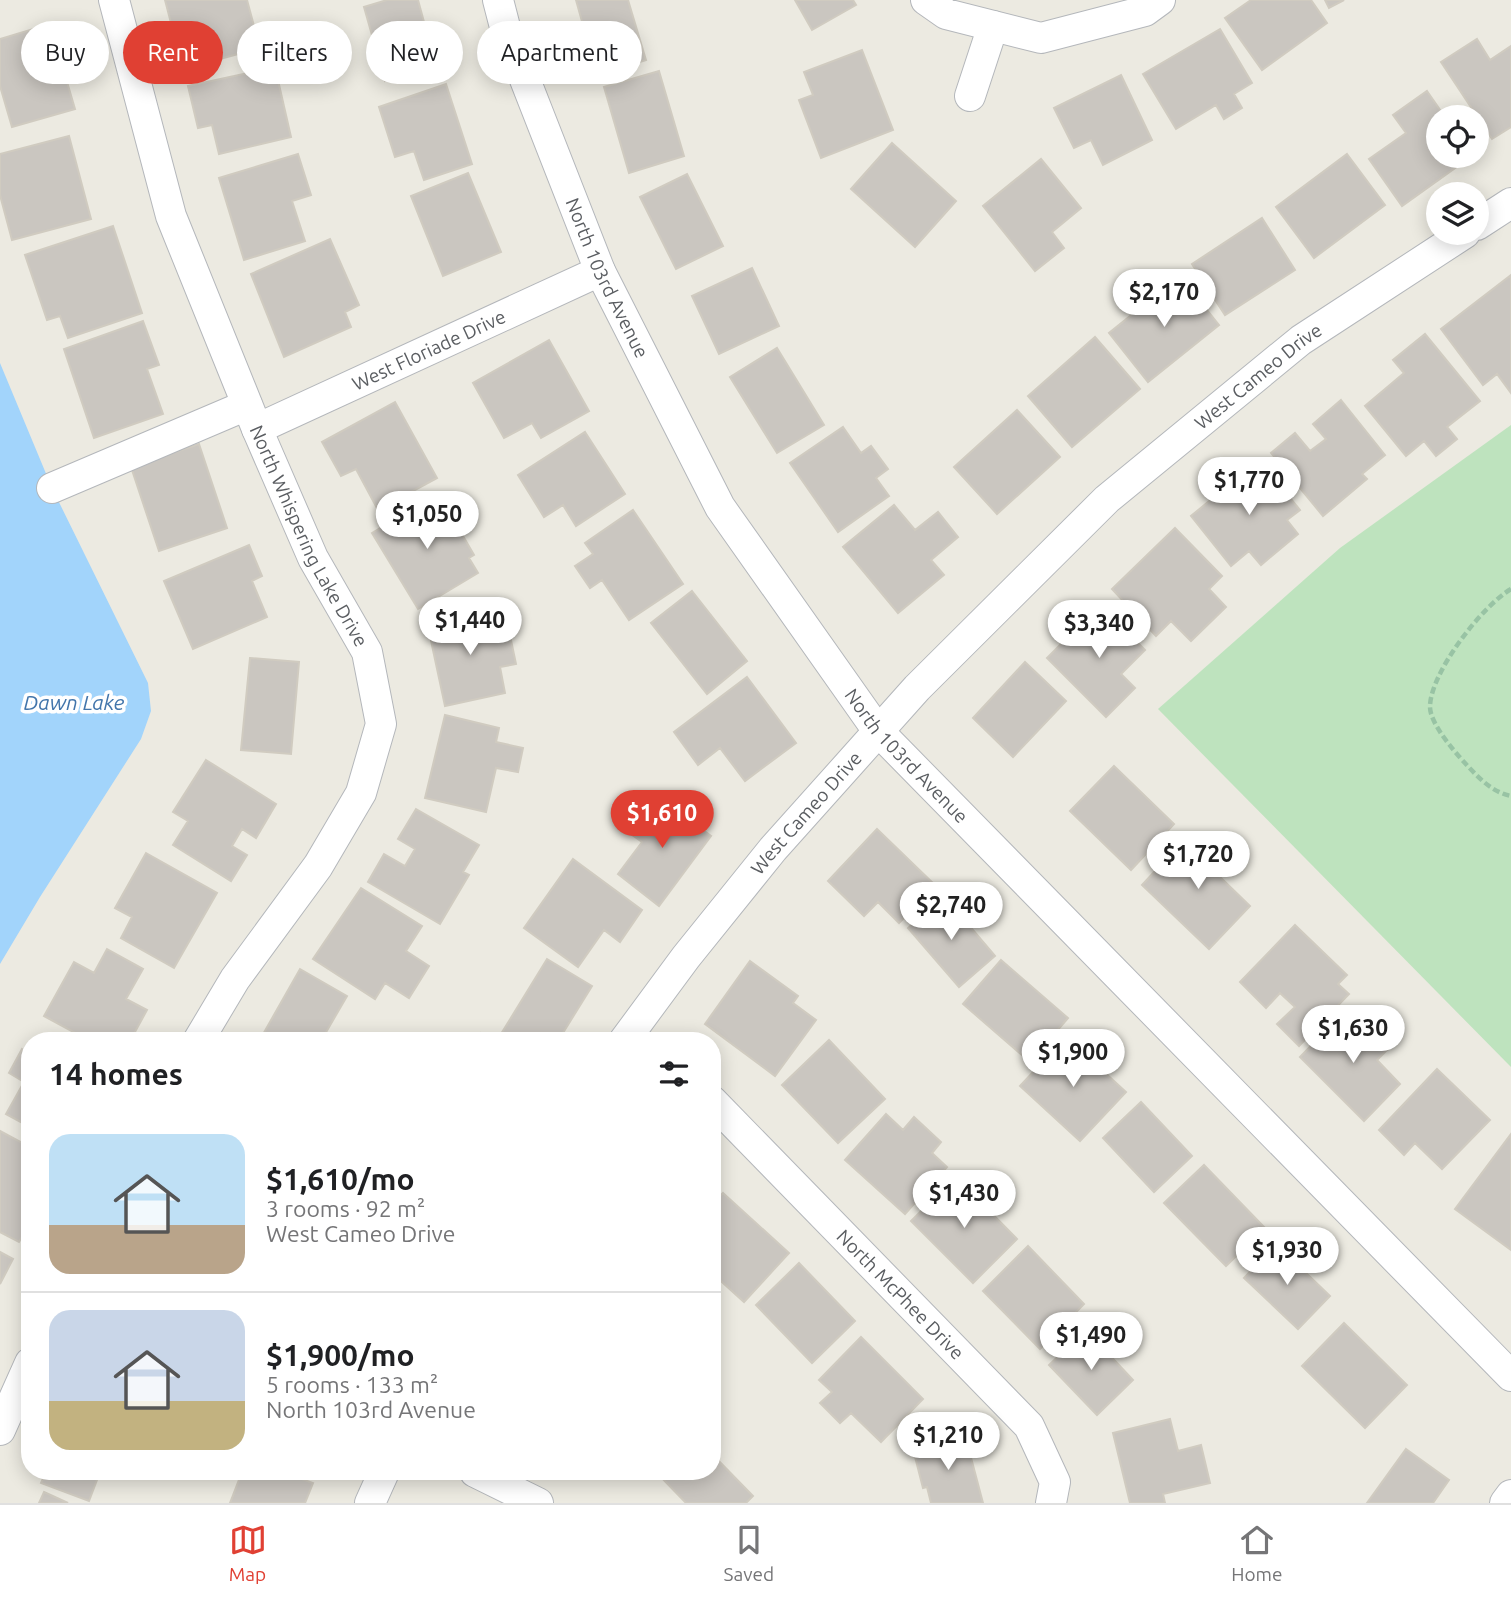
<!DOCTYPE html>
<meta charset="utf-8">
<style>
body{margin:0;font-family:Ubuntu,sans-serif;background:#f2f2f2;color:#202124;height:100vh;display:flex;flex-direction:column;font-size:26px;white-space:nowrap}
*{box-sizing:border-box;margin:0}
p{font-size:23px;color:#757577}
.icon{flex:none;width:38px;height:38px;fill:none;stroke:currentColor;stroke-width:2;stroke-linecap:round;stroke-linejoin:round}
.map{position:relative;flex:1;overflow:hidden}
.sheet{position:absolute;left:21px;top:1032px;width:700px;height:448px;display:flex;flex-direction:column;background:#fff;border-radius:28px;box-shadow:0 4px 18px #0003}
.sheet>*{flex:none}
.banner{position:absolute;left:21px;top:21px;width:700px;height:63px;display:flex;gap:14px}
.buttons{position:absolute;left:1426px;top:105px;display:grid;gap:14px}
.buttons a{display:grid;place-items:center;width:63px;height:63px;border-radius:50%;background:#fff;box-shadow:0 4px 18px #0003;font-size:35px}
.price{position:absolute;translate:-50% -60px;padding:0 16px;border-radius:24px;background:#fff;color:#222;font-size:23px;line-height:46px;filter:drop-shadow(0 2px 4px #0008)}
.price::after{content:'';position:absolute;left:50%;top:42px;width:21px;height:16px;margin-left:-10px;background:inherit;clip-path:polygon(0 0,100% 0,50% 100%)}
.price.current{background:#e04033;color:#fff}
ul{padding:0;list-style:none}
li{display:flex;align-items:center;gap:21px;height:175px;padding:0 28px}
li+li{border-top:2px solid #e0e0e0}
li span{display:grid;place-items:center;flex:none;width:196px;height:140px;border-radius:21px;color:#555}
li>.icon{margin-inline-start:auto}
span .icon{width:84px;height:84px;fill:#fffc;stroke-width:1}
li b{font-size:30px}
h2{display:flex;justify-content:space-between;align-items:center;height:84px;padding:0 28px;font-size:30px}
.pill{padding:0 24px;border-radius:32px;background:#fff;box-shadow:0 4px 18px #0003;font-size:24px;line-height:63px}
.pill.current{background:#e04033;color:#fff}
.menu{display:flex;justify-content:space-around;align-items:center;height:98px;border-top:2px solid #e0e0e0;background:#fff;font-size:19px;color:#757577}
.menu a{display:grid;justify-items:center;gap:4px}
.menu .current{color:#e04033}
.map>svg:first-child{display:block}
.green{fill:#bee3be}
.water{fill:#a2d4fb}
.building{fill:#cac6c0;stroke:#d0cbc0;stroke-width:2}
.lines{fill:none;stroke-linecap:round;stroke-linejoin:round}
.minor-casing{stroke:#b4b7bb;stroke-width:32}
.path{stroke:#98c3a4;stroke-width:4.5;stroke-dasharray:7 3.5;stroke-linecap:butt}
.minor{stroke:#fff;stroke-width:30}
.labels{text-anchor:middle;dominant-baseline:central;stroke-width:7;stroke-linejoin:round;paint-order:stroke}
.street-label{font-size:19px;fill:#5a5d61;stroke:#fff}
.water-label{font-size:21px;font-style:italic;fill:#4275ab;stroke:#fff}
</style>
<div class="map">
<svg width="1511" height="1503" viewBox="0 0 1511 1503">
<rect width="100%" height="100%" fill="#eceae1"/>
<path class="green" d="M1511 425V1067L1158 709 1340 548Z"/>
<path class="water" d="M0 363 52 488 148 683 151 711 141 739 40 897 0 964Z"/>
<path class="building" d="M165 0H247L260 48 183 69Z
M387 0H418L436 66 385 81 364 7Z
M576 0H628L646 60 597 75Z
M795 0H853L856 5 812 30Z
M1251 0H1311L1327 23 1262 70 1225 18Z
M1325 0H1344L1329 8Z
M50 24 75 109 12 127 0 86V39Z
M1220 29 1252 83 1234 94 1242 108 1224 119 1216 105 1176 129 1143 74Z
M1477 39 1490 60 1511 46V127L1492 139 1441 62Z
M862 50 893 130 821 158 799 100 813 95 804 72Z
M275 67 291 137 219 154 212 125 198 128 188 86Z
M659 71 684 156 629 173 604 87Z
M1121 75 1152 140 1103 165 1091 140 1074 148 1054 108Z
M446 84 472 164 424 180 414 151 395 157 379 107Z
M1427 91 1445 117H1438V156H1472L1402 206 1369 159 1406 133 1393 115Z
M69 136 91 219 12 240 0 195V154Z
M892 143 956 201 915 247 851 189Z
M298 154 311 195 292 201 305 241 244 260 219 178Z
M1347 154 1385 205 1314 258 1276 207Z
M1041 159 1081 208 1052 232 1064 248 1035 271 983 206Z
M468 173 501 252 443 276 411 196Z
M687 174 723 246 676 269 640 197Z
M1262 218 1295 270 1225 315 1192 264Z
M113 226 142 313 68 338 60 316 47 320 25 255Z
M330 239 359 305 345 312 351 327 284 357 251 274Z
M752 268 779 326 719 354 692 296Z
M1511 275V393L1497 374 1483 385 1441 329Z
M1180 276 1219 325 1148 382 1109 333Z
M143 321 159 365 147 369 163 414 94 438 64 349Z
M1425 334 1480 401 1447 427 1457 439 1436 456 1424 441 1406 456 1365 406 1404 373 1393 360Z
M1095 337 1140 389 1072 447 1028 396Z
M549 340 589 411 541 438 532 423 504 438 473 383Z
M777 348 824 425 777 453 730 377Z
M1341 400 1385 455 1362 474 1367 479 1323 516 1271 453 1295 433 1310 451 1326 439 1313 424Z
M395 402 437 478 378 510 356 469 341 476 322 442Z
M1017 410 1060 457 997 514 954 467Z
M843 427 861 453 871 446 888 469 876 478 889 496 838 532 790 463Z
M585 432 625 494 576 526 563 505 544 517 518 475Z
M199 444 227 528 159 551 131 467Z
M1259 460 1300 510 1287 520 1298 534 1261 565 1249 551 1231 566 1191 516Z
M438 493 474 555 469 558 478 573 418 609 372 533Z
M894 505 915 530 938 512 958 537 931 560 944 575 898 613 843 547Z
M633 510 683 584 629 620 602 580 590 588 575 566 593 554 585 543Z
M1175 528 1222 576 1209 589 1226 607 1191 641 1171 621 1156 636 1112 589Z
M249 545 262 576 252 581 267 617 193 649 164 581Z
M692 591 747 661 707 694 651 623Z
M1100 605 1145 650 1121 674 1135 688 1106 717 1047 658Z
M485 610 489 630 508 626 516 664 500 667 505 693 445 706 427 622Z
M250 658 299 662 291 754 241 750Z
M1025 662 1066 701 1013 757 973 718Z
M747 677 796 743 745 781 720 748 698 765 674 732Z
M445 715 499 728 496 742 523 748 518 772 496 768 486 812 425 798Z
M206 760 276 804 256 838 242 829 232 846 247 855 231 881 173 845 188 821 173 812Z
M1114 766 1174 824 1131 870 1070 811Z
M656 795 711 836 659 906 618 874 642 842 628 832Z
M416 809 479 845 463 872 469 875 440 924 368 882 384 854 405 866 415 849 398 839Z
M877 829 936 886 899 923 878 902 864 916 828 881Z
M1213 838 1236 860 1220 877 1250 906 1209 949 1142 885 1183 841 1198 855Z
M146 853 217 893 174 968 121 938 132 917 115 908Z
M573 859 642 910 620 942 604 930 578 967 524 928Z
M361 888 422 926 406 951 429 966 409 998 385 983 375 999 313 959Z
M944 896 995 956 959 987 908 928Z
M1295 925 1347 975 1338 984 1349 994 1299 1046 1277 1024 1295 1007 1280 993 1266 1008 1240 982Z
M107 949 143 969 126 999 147 1010 130 1041H90L44 1016 74 962 94 973Z
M547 959 592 986 558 1041H513L501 1034Z
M1001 960 1068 1018 1030 1062 963 1004Z
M750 961 798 996 793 1003 816 1020 775 1076 705 1024Z
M300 969 347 996 321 1041H271L262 1036Z
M1366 1018 1393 1044 1377 1060 1400 1084 1364 1121 1300 1057 1337 1019 1351 1033Z
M481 1033 496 1041H476Z
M1066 1037 1126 1092 1080 1141 1020 1086Z
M829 1040 885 1099 838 1143 782 1085Z
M22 1049 30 1054V1127L6 1114 24 1082 9 1073Z
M1437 1069 1490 1120 1442 1169 1415 1143 1404 1155 1379 1130Z
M1141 1102 1192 1156 1154 1192 1103 1138Z
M886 1114 903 1130 914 1117 941 1142 932 1153 947 1167 905 1214 845 1160Z
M0 1131 30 1147V1223L19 1242 0 1232Z
M1511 1134V1250L1455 1209Z
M1204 1165 1265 1228 1226 1266 1164 1203Z
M956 1177 1017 1239 973 1283 911 1221Z
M723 1193 789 1253 744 1302 712 1273V1204Z
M1276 1244 1330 1296 1298 1329 1244 1278Z
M1028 1246 1084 1304 1040 1349 983 1291Z
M0 1252 13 1259 0 1284Z
M799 1263 855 1321 812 1363 756 1305Z
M1344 1323 1407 1385 1365 1428 1302 1366Z
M1086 1330 1133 1380 1097 1415 1049 1365Z
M861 1337 923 1399 881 1442 851 1413 840 1423 820 1403 832 1392 819 1380Z
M1170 1419 1178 1451 1201 1445 1210 1483 1163 1494 1165 1503H1130L1113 1433Z
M965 1435 983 1503H931L927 1487 923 1488 913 1449Z
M1406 1449 1449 1480 1433 1503H1367Z
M712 1454 753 1496 746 1503H686L656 1472H712Z
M46 1472H100L89 1501 41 1483Z
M242 1472H283L313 1483 305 1503H230Z
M44 1492 68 1503H39Z"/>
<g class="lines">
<g class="minor-casing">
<g id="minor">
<path id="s1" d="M114 0 171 216 257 429 313 558 367 652 381 724 361 793 318 866 235 979 198 1041"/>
<path id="s2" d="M498 0 506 31 600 271 720 507 878 731 1511 1376"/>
<path d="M926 0 946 14 1041 38 1145 11 1160 0"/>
<path d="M970 96 993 26"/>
<path d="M1477 225 1511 203"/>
<path id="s3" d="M257 429 600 271"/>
<path d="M52 488 247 405"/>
<path id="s4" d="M624 1041 686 957 773 849 850 763 917 688 1107 499 1301 340 1465 233"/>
<path id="s5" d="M712 1101 1029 1426 1055 1482 1051 1503"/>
<path d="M0 1430 30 1363"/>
<path d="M475 1472 538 1503"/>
<path d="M370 1503 384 1472"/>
<path d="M1505 1503 1511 1495"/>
</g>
</g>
<path class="path" d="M1511 589C1482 606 1430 673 1430 707 1430 723 1453 750 1464 762 1477 776 1491 792 1511 796"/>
<use href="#minor" class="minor"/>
</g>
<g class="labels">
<g class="street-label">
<text stroke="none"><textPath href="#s2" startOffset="299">North 103rd Avenue</textPath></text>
<text stroke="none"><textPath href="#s3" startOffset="189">West Floriade Drive</textPath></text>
<text stroke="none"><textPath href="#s4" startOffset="922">West Cameo Drive</textPath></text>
<text stroke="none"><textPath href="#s1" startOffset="572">North Whispering Lake Drive</textPath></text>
<text stroke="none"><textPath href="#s2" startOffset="866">North 103rd Avenue</textPath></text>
<text stroke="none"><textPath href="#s4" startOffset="292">West Cameo Drive</textPath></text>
<text stroke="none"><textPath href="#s5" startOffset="270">North McPhee Drive</textPath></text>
</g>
<g class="water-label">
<text x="74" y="702">Dawn Lake</text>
</g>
</g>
</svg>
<div class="buttons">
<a><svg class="icon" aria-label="locate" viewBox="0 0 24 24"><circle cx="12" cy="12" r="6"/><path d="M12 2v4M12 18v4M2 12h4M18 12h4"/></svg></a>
<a><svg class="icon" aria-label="layers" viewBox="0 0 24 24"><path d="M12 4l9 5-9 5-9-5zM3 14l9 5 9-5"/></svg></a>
</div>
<b class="price" style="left:1164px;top:329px">$2,170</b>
<b class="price" style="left:1249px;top:517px">$1,770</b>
<b class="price" style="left:427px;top:551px">$1,050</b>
<b class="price" style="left:470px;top:657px">$1,440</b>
<b class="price" style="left:1099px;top:660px">$3,340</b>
<b class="price current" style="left:662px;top:850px">$1,610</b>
<b class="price" style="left:1198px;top:891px">$1,720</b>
<b class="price" style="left:951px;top:942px">$2,740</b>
<b class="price" style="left:1353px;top:1065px">$1,630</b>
<b class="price" style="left:1073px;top:1089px">$1,900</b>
<b class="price" style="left:964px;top:1230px">$1,430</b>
<b class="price" style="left:1287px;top:1287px">$1,930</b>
<b class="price" style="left:1091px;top:1372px">$1,490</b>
<b class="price" style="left:948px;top:1472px">$1,210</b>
<div class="banner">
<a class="pill">Buy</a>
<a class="pill current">Rent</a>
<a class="pill">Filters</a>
<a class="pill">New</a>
<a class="pill">Apartment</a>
</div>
<section class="sheet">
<h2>14 homes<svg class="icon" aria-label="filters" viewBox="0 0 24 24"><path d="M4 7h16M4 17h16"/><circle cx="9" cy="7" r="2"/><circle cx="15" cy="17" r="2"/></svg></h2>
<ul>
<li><span style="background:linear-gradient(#bfe0f5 65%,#b9a48a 0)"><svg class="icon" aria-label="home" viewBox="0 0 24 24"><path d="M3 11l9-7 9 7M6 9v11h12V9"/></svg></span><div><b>$1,610/mo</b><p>3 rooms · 92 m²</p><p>West Cameo Drive</p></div></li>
<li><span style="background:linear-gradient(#c9d6e8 65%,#c2b280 0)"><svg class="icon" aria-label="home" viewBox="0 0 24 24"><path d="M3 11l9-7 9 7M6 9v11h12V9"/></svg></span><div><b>$1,900/mo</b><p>5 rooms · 133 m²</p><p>North 103rd Avenue</p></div></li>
</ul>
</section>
</div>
<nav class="menu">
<a class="current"><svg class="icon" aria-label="map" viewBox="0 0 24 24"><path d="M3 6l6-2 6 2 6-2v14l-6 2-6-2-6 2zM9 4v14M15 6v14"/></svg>Map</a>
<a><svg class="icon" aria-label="saved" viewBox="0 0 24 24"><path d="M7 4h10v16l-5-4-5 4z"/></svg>Saved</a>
<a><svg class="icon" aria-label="home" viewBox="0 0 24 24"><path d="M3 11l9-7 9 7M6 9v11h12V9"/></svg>Home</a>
</nav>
